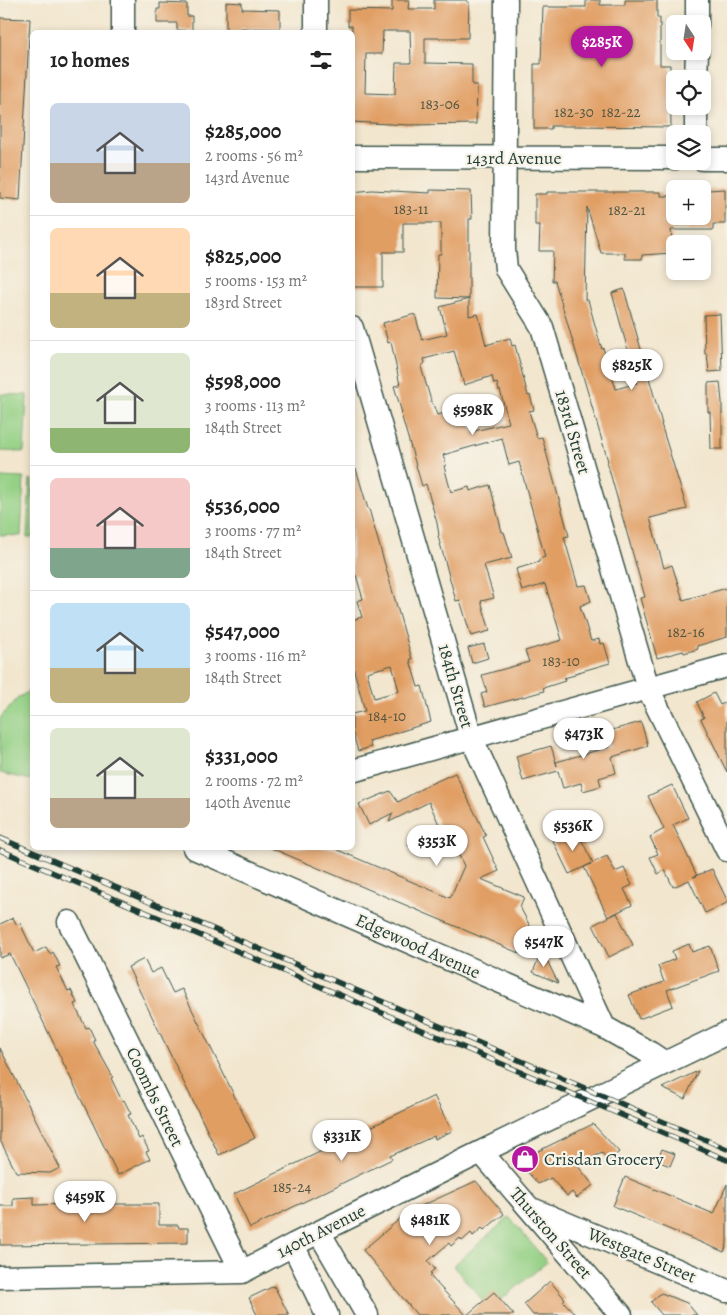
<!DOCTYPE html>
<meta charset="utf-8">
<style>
body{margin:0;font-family:Alegreya,serif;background:#f6f6f6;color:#222;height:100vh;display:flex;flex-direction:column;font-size:19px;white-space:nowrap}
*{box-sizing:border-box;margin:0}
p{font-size:16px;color:#767676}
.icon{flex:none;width:28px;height:28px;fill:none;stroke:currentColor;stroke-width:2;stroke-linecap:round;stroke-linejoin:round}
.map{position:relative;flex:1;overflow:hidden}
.details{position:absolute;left:30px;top:30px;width:325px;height:820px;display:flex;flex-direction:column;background:#fff;border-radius:8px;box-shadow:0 2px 8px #0003}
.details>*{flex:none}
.needle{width:32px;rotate:168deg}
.buttons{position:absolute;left:666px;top:15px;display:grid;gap:10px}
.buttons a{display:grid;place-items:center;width:45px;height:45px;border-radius:8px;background:#fff;box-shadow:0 2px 8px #0003;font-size:25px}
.price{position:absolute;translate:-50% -42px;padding:0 11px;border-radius:18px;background:#fff;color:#222;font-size:16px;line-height:32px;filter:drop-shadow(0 1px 2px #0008)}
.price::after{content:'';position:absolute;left:50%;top:30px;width:15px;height:11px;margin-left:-8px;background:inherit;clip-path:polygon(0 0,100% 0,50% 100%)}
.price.current{background:#b5179e;color:#fff}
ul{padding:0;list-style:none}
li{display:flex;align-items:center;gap:15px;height:125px;padding:0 20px}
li+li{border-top:1px solid #e0e0e0}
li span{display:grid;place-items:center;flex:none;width:140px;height:100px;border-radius:8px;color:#555}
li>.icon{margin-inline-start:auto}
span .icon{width:60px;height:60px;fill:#fffc;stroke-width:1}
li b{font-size:21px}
h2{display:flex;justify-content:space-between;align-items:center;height:60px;padding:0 20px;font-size:21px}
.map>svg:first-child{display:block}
.green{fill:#94d085;stroke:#5a865c}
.building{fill:#e19e64;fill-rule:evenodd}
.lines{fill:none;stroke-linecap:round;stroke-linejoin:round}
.minor-casing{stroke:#3f564b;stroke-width:25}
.minor{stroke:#fff;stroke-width:22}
.rail-casing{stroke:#1f3d34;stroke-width:5.5}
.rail{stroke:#f7f3e8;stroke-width:4;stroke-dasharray:11;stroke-linecap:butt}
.labels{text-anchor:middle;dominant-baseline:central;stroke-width:4.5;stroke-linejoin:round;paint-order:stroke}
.number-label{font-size:15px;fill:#505540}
.street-label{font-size:18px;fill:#1f3d34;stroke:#f7f3e8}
.poi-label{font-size:18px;fill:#1f3d34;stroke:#f7f3e8;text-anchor:start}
</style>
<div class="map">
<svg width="727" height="1315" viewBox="0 0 727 1315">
<rect width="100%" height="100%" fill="#f7f3e8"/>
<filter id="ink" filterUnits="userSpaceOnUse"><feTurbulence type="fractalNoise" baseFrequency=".02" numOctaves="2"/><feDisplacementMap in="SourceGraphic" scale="10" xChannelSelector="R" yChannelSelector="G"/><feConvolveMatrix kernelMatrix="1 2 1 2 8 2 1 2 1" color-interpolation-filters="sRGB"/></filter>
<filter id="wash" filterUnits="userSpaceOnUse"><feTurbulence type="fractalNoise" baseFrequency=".0096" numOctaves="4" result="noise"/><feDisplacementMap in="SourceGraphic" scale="20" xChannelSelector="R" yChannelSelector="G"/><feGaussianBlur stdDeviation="1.12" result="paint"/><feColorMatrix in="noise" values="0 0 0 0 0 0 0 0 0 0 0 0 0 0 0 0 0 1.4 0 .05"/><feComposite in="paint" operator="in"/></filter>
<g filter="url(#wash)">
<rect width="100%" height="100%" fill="#f2e6ce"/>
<path class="green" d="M1 394 27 395 24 452 0 451Z
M0 477 24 478 21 536 0 535Z
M30 479 32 480V537H27Z
M32 689V780L0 773V718L18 698Z
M509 1217 547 1262 490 1309 453 1266Z"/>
<g id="blocks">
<path class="building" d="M392 0H409L408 9H434V0H467V2H469L468 38H425V63L472 64V85H477L476 124 408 125 352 122V26H348V10L392 11ZM383 31H410L411 63H396L395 94 365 93 366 54H382Z
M586 0H600V5H625V0H657V18H660V65H670L671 127 573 126H551V129H534V64H541L543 7H586Z
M226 2 242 3V9L280 10V29L241 28V32H226Z
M160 3 187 4V16H192V31L177 30V23H157V9H160Z
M0 18 30 19 20 200 0 198Z
M725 189V224H713V230H671L673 253 642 255V259H625V253H601L587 207 585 300H588L600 343 602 349 603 348 616 389 637 383 612 293 624 289 662 424H661L687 509 650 518 664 568 672 565 683 600 727 588V637L697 646 698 649 684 653 683 651 657 658 640 598 645 597 607 462 608 461 555 281H552L553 251H539L540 225H535V194H547V192H661V196H675V216H709L708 190Z
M372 190 430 193V190L471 191 472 219H469V316L478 314 486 345 510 338 512 346 515 345 528 396 530 395 534 410 529 411 537 438 542 437 569 536 564 537 578 586 586 585 591 601 580 606 591 641 599 639 600 644 604 643 610 663 575 673V675L564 678 565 681 543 688 544 691 530 695 485 707 481 694 487 692 482 675 529 662 525 651 562 640 545 584 522 591 516 569 539 562V559L545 557 519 462 509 465 502 438 443 455 446 465 444 466 451 492 469 487 470 491 490 485 502 532H504L512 558 484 565 494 598 481 601 490 631 471 636 460 600 456 601 438 536 439 535 437 523 426 484 422 486 401 414 402 413 394 386 400 385 391 342 388 343 383 323 415 314 422 340 447 334 440 307 469 299 437 298 438 254H441V223H403V252H383V287H352V192ZM454 351 464 385 492 376 494 384 497 383 499 391 500 390 509 423 474 431H472L466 408 437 415 433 404H432L421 367 425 363 424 359Z
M720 314 722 371 709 372 707 354H705L704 315Z
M720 382 722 402V449H711L710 412H708V383Z
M352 469H356L368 509H369L412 659 410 660 418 687 422 686 431 722 369 741 371 747 358 751 352 731V714L365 711 352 663V620L362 617 357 601 363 599 356 575 352 576ZM392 665 399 691 374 698 367 672Z
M484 644 488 658 472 663 468 648Z
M714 693 720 705 727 702V772L701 719 704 718 697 702Z
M641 722 648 746 612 757 616 773 599 778 601 786 583 791 581 783 563 788 558 771 523 781 516 756 551 746 557 766 556 762 609 747 605 732Z
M455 773 481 825 486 836 483 837 499 871 481 879 524 897 520 907 532 930 521 954 271 848H333L450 898 464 866 456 849 453 851 449 843 427 853 408 845 441 829 429 802 389 822 393 813 369 825 359 804 390 791 398 802 428 785Z
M672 785 688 818 673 825 697 876 693 877 712 869 727 900V903L705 913 689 880 673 887 665 870 658 874 650 857 658 854 650 837 664 829 648 796Z
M576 829 593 863 569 874 553 841Z
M607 856 615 872 624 868 632 885 624 889 632 905 608 917 584 867Z
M617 913 633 945 609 957 593 925Z
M13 918 17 925 20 923 34 953 46 947 50 954 53 952 60 966 56 967 68 991 71 990 77 1003 74 1004 86 1028 89 1027 95 1040 93 1041 113 1077 111 1078 122 1101 124 1100 131 1114 128 1115 139 1139 142 1137 149 1151 146 1152 150 1159 118 1175 10 954 0 958V924Z
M689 944 692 952 710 946 719 971 667 990 673 1006 639 1019 629 995 664 982 658 966 675 959 672 951Z
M542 950 558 983 533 972Z
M144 959 151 973 161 968 173 993 182 989 255 1138 219 1155 128 967Z
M0 1048 60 1168 50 1173 16 1172 0 1140Z
M698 1071 685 1099 662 1088Z
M434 1096 452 1131 435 1139 434 1136 390 1156 392 1159 250 1228 234 1194Z
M593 1124 619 1152 609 1161 602 1153 577 1165 593 1185 577 1198 572 1192 567 1196 551 1178 538 1184 518 1161Z
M662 1149 675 1154 670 1166 657 1161Z
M625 1177 714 1214 727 1184V1244L724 1252 613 1206Z
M476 1181 504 1214 484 1230 482 1228 473 1236 471 1233 462 1241 460 1238 451 1246 449 1243 428 1261 435 1269 430 1273 432 1274 430 1276 466 1315H417L363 1250 408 1212Z
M111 1195V1204H159V1225H178L179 1228H188V1243L0 1245V1206H13V1198L34 1197V1205L76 1204V1196Z
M550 1281 565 1299 563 1301 576 1315H533L524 1304Z
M274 1286 289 1315H257L249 1298Z
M494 1292 514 1315H467Z
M661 1293 687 1303 697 1315H662L651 1302Z"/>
</g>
</g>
<g filter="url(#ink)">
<use href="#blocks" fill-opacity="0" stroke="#3f564b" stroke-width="1"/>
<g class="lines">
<g class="minor-casing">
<path id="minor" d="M506 0 504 249 506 269 542 327 648 688 727 850
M697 24V0
M123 32V0
M316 32V0
M696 79 697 51
M696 134V106
M352 157 675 158
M702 159H727
M352 328 471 737 604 1027
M352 771 727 666
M194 848 604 1027 650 1053 665 1063
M69 922 242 1272
M481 1152 621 1315
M534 1210 727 1291
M319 1232 367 1315
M293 1245 327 1315
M0 1277 242 1272 293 1245 481 1152 727 1033"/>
</g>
<use href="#minor" class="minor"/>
<g class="rail-casing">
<path id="rail" d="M0 838 727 1149
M0 850 727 1160"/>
</g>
<use href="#rail" class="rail"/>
</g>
</g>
<defs>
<g id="shop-disc" transform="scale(1.4375)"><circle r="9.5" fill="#b5179e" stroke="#f7f3e8"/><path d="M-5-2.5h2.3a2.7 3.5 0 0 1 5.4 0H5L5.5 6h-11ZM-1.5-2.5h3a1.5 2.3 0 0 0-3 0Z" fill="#fff"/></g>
</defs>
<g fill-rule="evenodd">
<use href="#shop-disc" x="525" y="1159"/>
</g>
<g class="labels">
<g class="number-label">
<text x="440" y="104">183-06</text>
<text x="574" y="112">182-30</text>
<text x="621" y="112">182-22</text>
<text x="411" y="209">183-11</text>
<text x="627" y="210">182-21</text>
<text x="686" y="632">182-16</text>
<text x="561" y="661">183-10</text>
<text x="387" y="716">184-10</text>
<text x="292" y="1187">185-24</text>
</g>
<g class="street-label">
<text x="514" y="158">143rd Avenue</text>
<text transform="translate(573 432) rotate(74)">183rd Street</text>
<text transform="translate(456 686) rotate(74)">184th Street</text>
<text transform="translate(418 946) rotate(24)">Edgewood Avenue</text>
<text transform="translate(155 1097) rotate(64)">Coombs Street</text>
<text transform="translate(321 1231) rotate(-27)">140th Avenue</text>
<text transform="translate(551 1233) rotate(49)">Thurston Street</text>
<text transform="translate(642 1255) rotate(23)">Westgate Street</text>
</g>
<g class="poi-label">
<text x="544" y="1159">Crisdan Grocery</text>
</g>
</g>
</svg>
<div class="buttons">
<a><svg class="needle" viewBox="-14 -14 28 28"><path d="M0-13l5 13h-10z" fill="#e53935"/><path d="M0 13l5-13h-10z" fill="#767676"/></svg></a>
<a><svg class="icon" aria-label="locate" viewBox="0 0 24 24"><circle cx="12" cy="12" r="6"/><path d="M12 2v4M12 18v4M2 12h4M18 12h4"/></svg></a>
<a><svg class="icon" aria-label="layers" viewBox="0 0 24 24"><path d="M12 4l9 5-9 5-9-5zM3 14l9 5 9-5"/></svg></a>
<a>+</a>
<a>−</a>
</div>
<b class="price current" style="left:602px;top:68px">$285K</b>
<b class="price" style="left:632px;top:391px">$825K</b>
<b class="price" style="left:473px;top:436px">$598K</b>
<b class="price" style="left:584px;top:760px">$473K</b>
<b class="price" style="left:573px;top:852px">$536K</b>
<b class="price" style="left:437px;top:867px">$353K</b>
<b class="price" style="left:544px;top:968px">$547K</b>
<b class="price" style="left:342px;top:1162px">$331K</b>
<b class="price" style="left:85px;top:1223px">$459K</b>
<b class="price" style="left:430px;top:1246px">$481K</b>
<section class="details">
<h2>10 homes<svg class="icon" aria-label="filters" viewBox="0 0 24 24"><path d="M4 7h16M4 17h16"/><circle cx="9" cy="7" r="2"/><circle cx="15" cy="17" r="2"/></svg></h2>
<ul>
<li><span style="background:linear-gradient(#c9d6e8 60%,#b9a48a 0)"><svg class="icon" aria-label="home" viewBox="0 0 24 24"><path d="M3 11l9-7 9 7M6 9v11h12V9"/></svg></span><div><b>$285,000</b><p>2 rooms · 56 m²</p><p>143rd Avenue</p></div></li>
<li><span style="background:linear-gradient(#ffd9b3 65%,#c2b280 0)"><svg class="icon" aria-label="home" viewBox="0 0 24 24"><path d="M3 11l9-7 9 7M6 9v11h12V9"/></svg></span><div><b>$825,000</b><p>5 rooms · 153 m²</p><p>183rd Street</p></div></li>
<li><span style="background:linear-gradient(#dfe7d0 75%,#8fb573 0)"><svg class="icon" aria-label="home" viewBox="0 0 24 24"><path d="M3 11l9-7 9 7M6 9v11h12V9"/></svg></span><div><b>$598,000</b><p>3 rooms · 113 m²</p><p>184th Street</p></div></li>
<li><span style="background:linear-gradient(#f6c9c9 70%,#7fa58c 0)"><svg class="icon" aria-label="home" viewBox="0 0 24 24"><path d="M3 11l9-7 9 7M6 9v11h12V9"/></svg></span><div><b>$536,000</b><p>3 rooms · 77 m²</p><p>184th Street</p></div></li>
<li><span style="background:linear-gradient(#bfe0f5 65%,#c2b280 0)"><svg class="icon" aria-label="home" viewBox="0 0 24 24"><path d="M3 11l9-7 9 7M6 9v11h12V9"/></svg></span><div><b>$547,000</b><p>3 rooms · 116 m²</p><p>184th Street</p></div></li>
<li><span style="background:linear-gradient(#dfe7d0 70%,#b9a48a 0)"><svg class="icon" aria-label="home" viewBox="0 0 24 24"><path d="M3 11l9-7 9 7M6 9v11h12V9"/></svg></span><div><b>$331,000</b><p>2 rooms · 72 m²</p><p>140th Avenue</p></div></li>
</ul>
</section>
</div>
